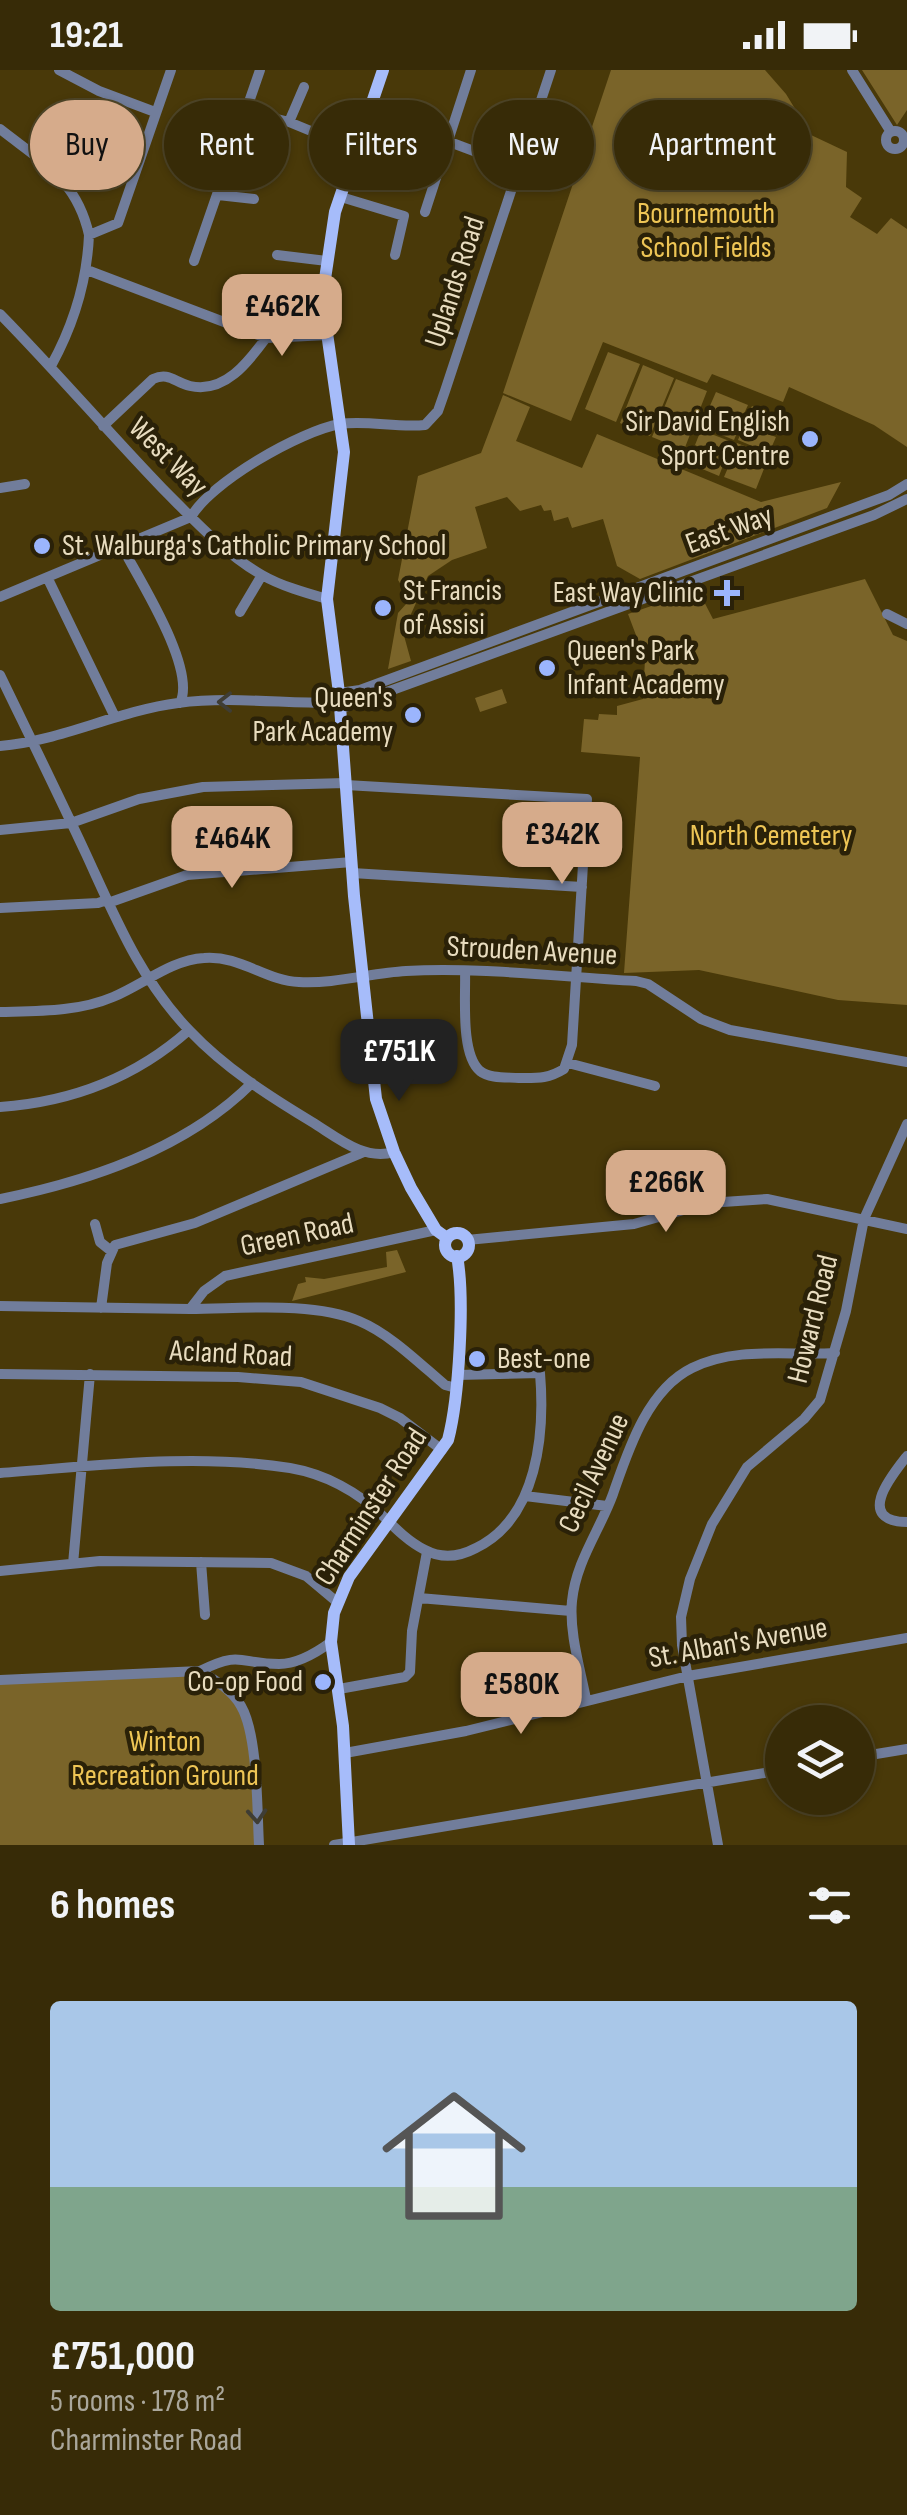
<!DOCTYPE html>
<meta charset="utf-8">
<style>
body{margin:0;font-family:"Sofia Sans Condensed",sans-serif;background:#3e3311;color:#f1f3f6;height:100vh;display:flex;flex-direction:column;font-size:38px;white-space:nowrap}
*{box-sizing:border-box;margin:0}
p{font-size:32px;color:#aaa79b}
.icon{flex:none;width:55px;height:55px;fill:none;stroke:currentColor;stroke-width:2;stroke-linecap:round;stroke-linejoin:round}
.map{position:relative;height:1775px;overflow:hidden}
.side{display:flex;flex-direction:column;background:#372b07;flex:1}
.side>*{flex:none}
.hud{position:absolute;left:30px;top:30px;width:848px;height:90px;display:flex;gap:20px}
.buttons{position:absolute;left:765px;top:1635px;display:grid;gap:20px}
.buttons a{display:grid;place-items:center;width:110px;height:110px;border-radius:50%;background:#372b07;box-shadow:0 2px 8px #0004,0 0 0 2px #514728;font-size:50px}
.price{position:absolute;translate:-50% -85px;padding:0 22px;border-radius:20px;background:#d6ab8b;color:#111;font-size:32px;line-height:65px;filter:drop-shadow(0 2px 5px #0008)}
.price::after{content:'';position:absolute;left:50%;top:60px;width:30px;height:22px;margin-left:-15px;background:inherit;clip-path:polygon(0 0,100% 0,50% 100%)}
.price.active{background:#222;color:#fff}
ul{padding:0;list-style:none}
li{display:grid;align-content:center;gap:20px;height:530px;padding:0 50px}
li span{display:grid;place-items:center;height:310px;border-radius:10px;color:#555}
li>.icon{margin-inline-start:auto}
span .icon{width:180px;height:180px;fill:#fffc;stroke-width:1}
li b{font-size:42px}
h2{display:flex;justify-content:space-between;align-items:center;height:120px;padding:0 50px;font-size:42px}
.chip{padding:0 35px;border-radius:45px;background:#372b07;box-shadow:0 2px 8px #0004,0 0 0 2px #514728;font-size:35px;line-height:90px}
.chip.active{background:#d6ab8b;color:#111}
.status{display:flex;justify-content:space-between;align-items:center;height:70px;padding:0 50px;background:#372b07;direction:ltr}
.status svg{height:28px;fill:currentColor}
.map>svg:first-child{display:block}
.green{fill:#7a6429}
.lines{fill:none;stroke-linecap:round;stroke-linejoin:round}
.minor{stroke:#717d9b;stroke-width:10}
.major{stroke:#a6bcfa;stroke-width:12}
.oneway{stroke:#3f3d34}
.poi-dot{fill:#9bb5fd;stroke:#2a2108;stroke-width:4}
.labels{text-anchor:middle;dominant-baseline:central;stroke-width:9;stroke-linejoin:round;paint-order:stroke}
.park-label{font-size:30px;fill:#eec555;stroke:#2a2108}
.street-label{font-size:30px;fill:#e8dcbf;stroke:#2a2108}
.poi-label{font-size:30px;fill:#e8dcbf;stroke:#2a2108;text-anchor:end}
</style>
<div class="status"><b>19:21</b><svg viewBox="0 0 49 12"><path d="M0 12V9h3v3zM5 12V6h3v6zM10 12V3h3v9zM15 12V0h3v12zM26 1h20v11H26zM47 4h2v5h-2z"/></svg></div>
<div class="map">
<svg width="907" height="1775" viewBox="0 0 907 1775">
<rect width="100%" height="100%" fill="#493909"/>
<path class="green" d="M611 0H765L786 24 811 65 847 82 846 117 862 128 850 147 877 164 891 148 907 159V377L874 355 789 317 783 332 712 304 707 313 603 272 571 351 503 323Z
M862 0H907V40L897 55Z
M608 282 640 294 616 352 585 339Z
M643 295 674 308 650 366 620 353Z
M676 309 707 321 684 380 652 367Z
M716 322 748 335 741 350 709 338Z
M503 325 530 337 516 371 582 398 597 364 761 432 841 412 827 438 640 509 617 496 603 449 572 458 568 447 554 451 551 440 544 441 541 435 520 441 507 427 475 437 487 478 452 490 428 506 403 562 411 591 388 599 398 543 407 533V524L398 510 418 406 481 383Z
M752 336 783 349 777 365 745 352Z
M708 340 741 353 734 370 702 357Z
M744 355 776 367 769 383 738 370Z
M701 360 732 372 719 406 688 393 694 378 699 377 695 375Z
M737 373 769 386 756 419 724 407 730 393 735 392 730 389Z
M865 509 893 565 907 571V935L838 930 699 900 624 903 640 687 581 682 584 649 598 650 599 644 617 645V636L643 629 645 589 628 544 698 520 713 549Z
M502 619 507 633 480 642 475 628Z
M397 1180 406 1202 292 1231 298 1214 306 1212 305 1207 324 1209 387 1197 386 1182Z
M204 1601 219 1611 250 1654 259 1775H0V1610Z"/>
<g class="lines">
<path class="minor" d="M59 0 99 21 155 42
M852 0 891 62
M246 41 289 52 357 80
M289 52 304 17
M0 59C42 92 77 110 89 165
M886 70a9 9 0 1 1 18 0a9 9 0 1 1-18 0Z
M447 71 519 98
M218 125 254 129
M341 127 404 146 395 185
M425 142 471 0
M277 185 327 191
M194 191 260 0
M87 200 266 268 328 265
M0 244C56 301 108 362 163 419 193 449 225 484 262 505 281 516 306 523 327 529
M51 296C73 256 87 211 89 165L118 153 171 0
M103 356 153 309C169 302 174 312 190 316 225 324 249 291 266 268
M0 418 25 414
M122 477C139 509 197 599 180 633
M48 509 114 645
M0 527 191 447C211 412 300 361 340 354 367 350 397 358 425 355L438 341 445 321 551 0
M240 542 262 505
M887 544 907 554
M0 605C29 665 58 724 86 784 115 847 141 911 190 961 225 998 269 1026 312 1052 338 1068 364 1091 394 1082
M339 623 360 620 889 425 907 414
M340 639 874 445 907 429
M0 676C61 671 117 641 178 633 231 626 286 634 339 633
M346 715 587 729 572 975 564 999C548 1009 537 1008 519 1008 507 1007 490 1009 480 1001 460 984 466 926 465 901
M0 760 71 753 139 729 203 717 345 713
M352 803 582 817
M108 833 187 805 352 792
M0 838 98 833 107 830
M0 942C38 941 78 942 113 927 144 914 171 890 204 888 240 885 266 911 299 912 335 914 371 903 406 901 482 897 560 907 636 911L648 914 701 949 730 960 907 992
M568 993 655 1016
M0 1037C71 1032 135 1008 189 960
M0 1129C90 1111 186 1079 252 1013
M95 1154 100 1172 110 1180
M467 1170 634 1154 708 1133 767 1129 907 1159
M0 1236 190 1239 204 1221 225 1206 436 1160
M101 1238 107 1193 115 1175 195 1153 364 1082
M190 1239C240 1239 313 1231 359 1251 390 1264 419 1293 445 1315L456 1318
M0 1304 238 1307 301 1312 380 1338 400 1348 442 1380
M907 1386C892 1405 854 1451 907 1452
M0 1403C95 1396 195 1383 290 1398 325 1404 358 1422 384 1447 396 1459 409 1472 425 1480 442 1489 459 1487 476 1478 538 1448 545 1363 540 1303L457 1305
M525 1426 607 1436
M201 1492 205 1545
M73 1494 90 1304
M0 1501 100 1491 271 1493 306 1506 337 1532
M419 1528 571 1541
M200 1601C215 1610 232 1620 241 1636 258 1665 257 1739 259 1775
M0 1610 200 1601C242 1580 239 1594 279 1594 298 1594 316 1583 331 1572
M339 1619 405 1607 410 1602 412 1561 427 1482
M586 1629C580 1598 569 1562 572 1531 576 1491 600 1460 613 1424 628 1381 647 1320 692 1298 737 1276 788 1286 835 1283
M345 1683 466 1661 688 1606 907 1568
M858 1687 907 1679
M334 1775 782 1700
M718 1775 682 1575 681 1547 690 1509 712 1454 747 1397 804 1349 820 1330 846 1241 864 1149 907 1054"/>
<path class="major" d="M383 0 335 142 325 209 326 256 344 382 327 529 339 623 354 826 376 1029 394 1082 411 1118 436 1160 447 1168
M445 1175a12 12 0 1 1 24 0a12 12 0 1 1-24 0Z
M349 1775 343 1656 331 1572 334 1543 349 1507 448 1370C459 1328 465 1229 457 1186"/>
</g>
<defs><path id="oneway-chevron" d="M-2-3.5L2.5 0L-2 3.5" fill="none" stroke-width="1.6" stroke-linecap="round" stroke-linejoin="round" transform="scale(2.5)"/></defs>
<g class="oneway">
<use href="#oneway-chevron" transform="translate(225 632) rotate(180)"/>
<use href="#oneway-chevron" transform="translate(257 1746) rotate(86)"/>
</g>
<g class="poi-dot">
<circle cx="810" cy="369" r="10"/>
<circle cx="42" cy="476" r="10"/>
<path d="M722 508h10v10h10v10h-10v10h-10v-10h-10v-10h10z"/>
<circle cx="383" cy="538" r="10"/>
<circle cx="547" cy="598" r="10"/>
<circle cx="413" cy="645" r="10"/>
<circle cx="477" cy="1289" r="10"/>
<circle cx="323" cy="1612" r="10"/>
</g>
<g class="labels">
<g class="park-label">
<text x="706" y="144">Bournemouth<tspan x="706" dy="34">School Fields</tspan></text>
<text x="771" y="766">North Cemetery</text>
<text x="165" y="1672">Winton<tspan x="165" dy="34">Recreation Ground</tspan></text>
</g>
<g class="street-label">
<text transform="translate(455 212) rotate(-72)">Uplands Road</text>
<text transform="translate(168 387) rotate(45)">West Way</text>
<text transform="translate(729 460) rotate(-20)">East Way</text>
<text transform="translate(532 881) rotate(3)">Strouden Avenue</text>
<text transform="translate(297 1165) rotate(-12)">Green Road</text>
<text transform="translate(813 1249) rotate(-76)">Howard Road</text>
<text transform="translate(231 1284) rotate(3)">Acland Road</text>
<text transform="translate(594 1403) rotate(-65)">Cecil Avenue</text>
<text transform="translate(371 1437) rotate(-57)">Charminster Road</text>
<text transform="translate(738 1573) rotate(-10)">St. Alban's Avenue</text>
</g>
<g class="poi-label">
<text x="790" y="352">Sir David English<tspan x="790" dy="34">Sport Centre</tspan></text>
<text x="62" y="476" text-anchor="start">St. Walburga's Catholic Primary School</text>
<text x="403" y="521" text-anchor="start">St Francis<tspan x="403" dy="34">of Assisi</tspan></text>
<text x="704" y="523">East Way Clinic</text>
<text x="567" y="581" text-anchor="start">Queen's Park<tspan x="567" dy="34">Infant Academy</tspan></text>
<text x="393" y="628">Queen's<tspan x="393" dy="34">Park Academy</tspan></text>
<text x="497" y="1289" text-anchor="start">Best-one</text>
<text x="303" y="1612">Co-op Food</text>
</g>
</g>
</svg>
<div class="buttons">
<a><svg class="icon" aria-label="layers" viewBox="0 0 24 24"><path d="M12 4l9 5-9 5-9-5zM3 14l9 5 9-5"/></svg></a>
</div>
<b class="price" style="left:282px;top:289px">£462K</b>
<b class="price" style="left:562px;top:817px">£342K</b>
<b class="price" style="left:232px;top:821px">£464K</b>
<b class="price active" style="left:399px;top:1034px">£751K</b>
<b class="price" style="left:666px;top:1165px">£266K</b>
<b class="price" style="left:521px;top:1667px">£580K</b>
<div class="hud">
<a class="chip active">Buy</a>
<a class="chip">Rent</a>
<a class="chip">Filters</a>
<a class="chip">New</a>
<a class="chip">Apartment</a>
</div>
</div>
<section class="side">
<h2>6 homes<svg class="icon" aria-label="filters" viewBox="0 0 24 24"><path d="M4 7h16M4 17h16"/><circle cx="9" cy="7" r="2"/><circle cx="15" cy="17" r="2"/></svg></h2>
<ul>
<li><span style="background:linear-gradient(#a9c7e8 60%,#7fa58c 0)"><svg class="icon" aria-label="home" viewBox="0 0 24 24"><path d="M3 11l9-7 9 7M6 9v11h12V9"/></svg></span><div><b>£751,000</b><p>5 rooms · 178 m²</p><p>Charminster Road</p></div></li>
</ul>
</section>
